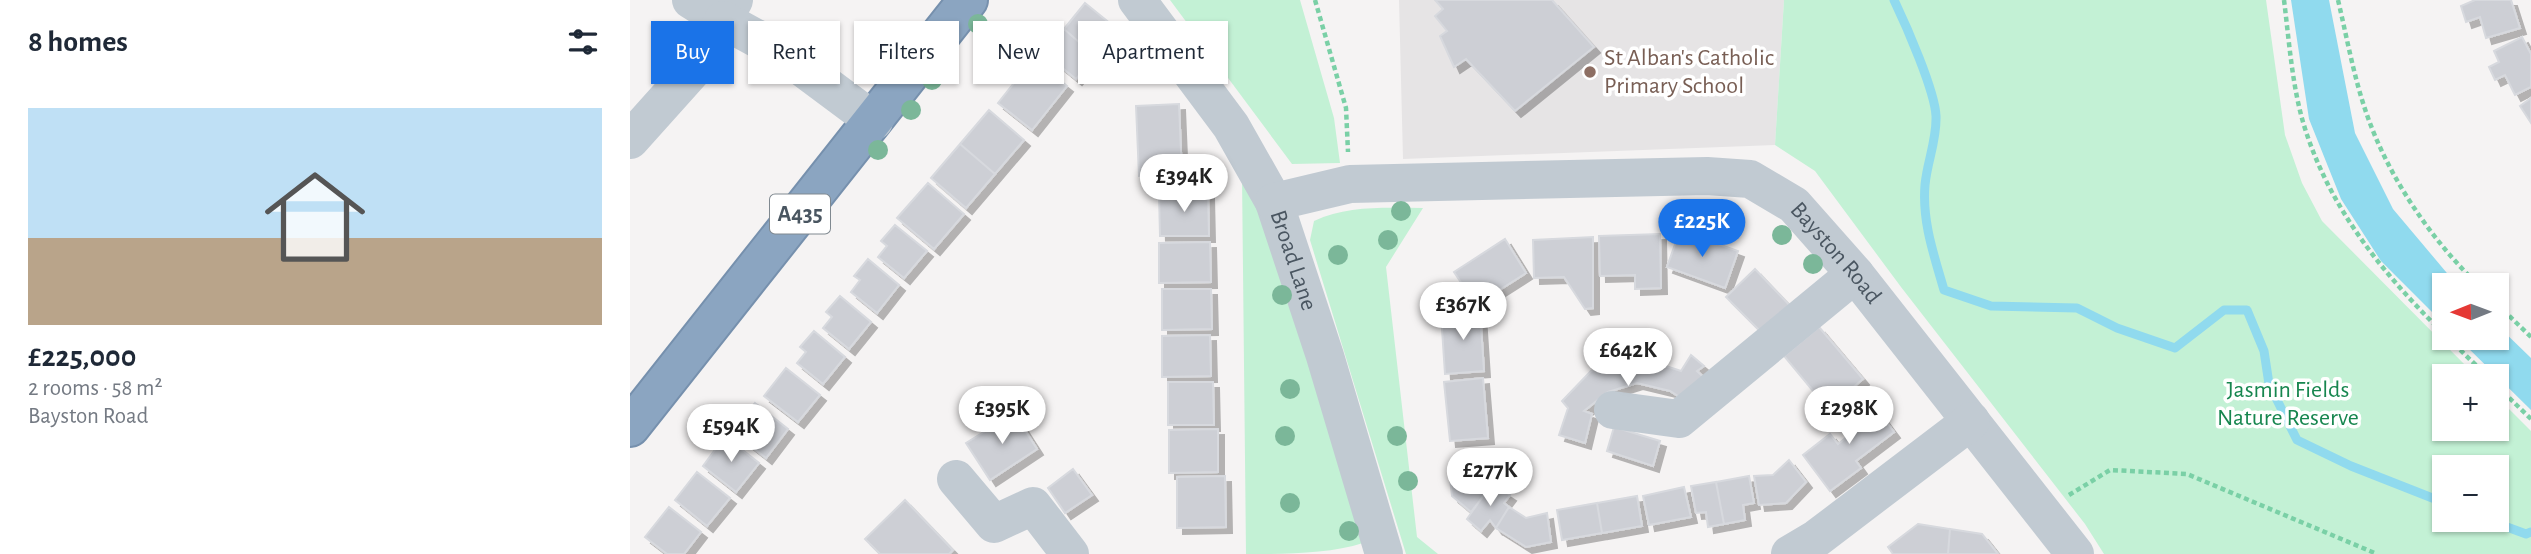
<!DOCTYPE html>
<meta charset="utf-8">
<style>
body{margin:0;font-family:"Alegreya Sans",sans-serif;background:#f6f6f7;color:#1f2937;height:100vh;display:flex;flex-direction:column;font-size:26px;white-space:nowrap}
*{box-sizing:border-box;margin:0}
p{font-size:23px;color:#747a83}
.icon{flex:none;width:38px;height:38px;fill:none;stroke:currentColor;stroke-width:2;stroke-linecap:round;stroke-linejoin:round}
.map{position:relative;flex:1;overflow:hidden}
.drawer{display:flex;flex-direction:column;background:#fff;width:630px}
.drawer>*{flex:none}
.guide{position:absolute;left:21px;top:21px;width:665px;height:63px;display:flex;gap:14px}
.needle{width:46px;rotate:269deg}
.buttons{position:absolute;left:1802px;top:273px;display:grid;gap:14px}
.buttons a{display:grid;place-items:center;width:77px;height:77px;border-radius:0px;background:#fff;box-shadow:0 2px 5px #0004;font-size:35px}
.price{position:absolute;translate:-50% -60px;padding:0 16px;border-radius:24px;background:#fff;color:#222;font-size:23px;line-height:46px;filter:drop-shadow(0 2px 4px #0008)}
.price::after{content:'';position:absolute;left:50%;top:42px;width:21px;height:16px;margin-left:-10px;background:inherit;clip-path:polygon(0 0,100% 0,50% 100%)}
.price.active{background:#1a73e8;color:#fff}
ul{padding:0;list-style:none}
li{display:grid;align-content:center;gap:14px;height:371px;padding:0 28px}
li span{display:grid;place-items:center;height:217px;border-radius:0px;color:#555}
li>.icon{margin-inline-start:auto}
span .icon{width:126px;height:126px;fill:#fffc;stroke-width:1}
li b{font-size:30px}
h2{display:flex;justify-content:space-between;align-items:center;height:84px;padding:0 28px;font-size:30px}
.pill{padding:0 24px;border-radius:0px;background:#fff;box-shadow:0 2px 5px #0004;font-size:24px;line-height:63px}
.pill.active{background:#1a73e8;color:#fff}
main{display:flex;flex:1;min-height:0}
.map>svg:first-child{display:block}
.education{fill:#e6e4e5}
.green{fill:#c3f1d5;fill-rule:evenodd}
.water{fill:#90daee}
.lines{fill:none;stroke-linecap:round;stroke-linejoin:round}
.stream{stroke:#90daee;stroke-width:9}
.building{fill:#cdcfd5;stroke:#d7d9de;stroke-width:2;filter:url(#shadow)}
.highway-casing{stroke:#7690ad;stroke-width:42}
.path{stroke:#7ad0a6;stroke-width:4.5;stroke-dasharray:5 3.5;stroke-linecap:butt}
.minor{stroke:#c1cad2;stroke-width:38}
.highway{stroke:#8ba5c1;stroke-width:38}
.tree{fill:#7bb799}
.education-dot{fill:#8d6e63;stroke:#fff;stroke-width:2.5}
.labels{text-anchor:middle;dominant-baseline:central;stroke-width:7;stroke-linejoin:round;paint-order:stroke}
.shield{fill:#fff;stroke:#808990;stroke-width:2}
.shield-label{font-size:23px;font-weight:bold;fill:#4a5661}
.education-label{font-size:24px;fill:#785e54;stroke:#fff;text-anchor:start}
.street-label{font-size:24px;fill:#4a5661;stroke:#fff}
.park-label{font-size:24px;fill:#17864f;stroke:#fff}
</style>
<main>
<section class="drawer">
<h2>8 homes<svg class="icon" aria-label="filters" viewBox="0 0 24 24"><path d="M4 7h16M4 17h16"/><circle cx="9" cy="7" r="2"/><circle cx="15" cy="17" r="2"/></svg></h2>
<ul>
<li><span style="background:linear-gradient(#bfe0f5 60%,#b9a48a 0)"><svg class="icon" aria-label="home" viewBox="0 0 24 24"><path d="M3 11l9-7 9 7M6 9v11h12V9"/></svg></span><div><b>£225,000</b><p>2 rooms · 58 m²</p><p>Bayston Road</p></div></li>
</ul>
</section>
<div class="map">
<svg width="1901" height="554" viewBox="0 0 1901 554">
<defs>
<filter id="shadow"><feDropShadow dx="6" dy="6" stdDeviation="0" flood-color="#0004"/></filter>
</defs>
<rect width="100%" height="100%" fill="#f5f3f3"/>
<path class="education" d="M769 0H1154L1145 145 773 159Z"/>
<path class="green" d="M540 0H670L704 118 710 163 662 164Z
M1154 0H1636L1655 135 1672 183 1692 221 1846 376H1815V429H1867V397L1901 431V554H1474L1455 524 1271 287 1185 171 1145 145ZM1815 467H1867V520H1815Z
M612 175 626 193 733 543C700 554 653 554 616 554Z
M793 208 756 267 787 537 808 554H776L680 240 684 221C718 205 756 208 793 208Z"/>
<path class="water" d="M1661 0H1699L1725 133 1763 209 1827 285H1815V325L1751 261 1711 199 1679 119Z
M1867 325 1901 358V410L1828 338H1867Z"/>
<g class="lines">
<path class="stream" d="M1264 0C1276 25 1305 91 1306 116 1307 140 1297 162 1295 185 1292 222 1304 255 1314 290L1361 306 1447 308 1487 328 1545 348 1594 310H1617L1634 351 1639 384 1667 440 1721 466 1815 503
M1858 520 1896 534 1901 532"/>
</g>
<path class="building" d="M805 0H922L964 47 885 111 836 59 824 67 810 36 817 31 805 16 813 9Z
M1845 0H1881L1890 28 1856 38 1850 17 1836 22 1831 6Z
M455 3 487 29 465 56 434 29Z
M434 29 465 56 446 79 414 53Z
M1892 37 1901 54V87L1885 95 1875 75 1865 80 1859 67 1869 62 1864 51Z
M403 59 437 86 402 130 368 103Z
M1901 98V123L1890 106Z
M549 104 552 175 509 176 506 106Z
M359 110 394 140 365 174 330 144Z
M330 144 365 174 336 208 301 178Z
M298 183 334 214 304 249 267 218Z
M578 192 579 236H530L529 193Z
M265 225 297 251 274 278 248 257 257 246 251 241Z
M1050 230 1108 251 1095 288 1037 267Z
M1030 234 1031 288 1005 289V275L970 276 969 236Z
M963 237V308L955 309 934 277 904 278 903 240Z
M875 239 896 273 846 305 824 272Z
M580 242 581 282 529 283V243Z
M238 259 269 285 247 313 221 292 230 280 224 276Z
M1125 269 1166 312 1138 339 1096 297Z
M532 289H581L582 329 532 330Z
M210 296 241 322 219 349 193 328 202 317 196 312Z
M850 311 854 371 815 374 811 314Z
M1189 327 1233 379 1198 409 1154 356Z
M184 331 215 357 193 384 167 363 176 352 170 347Z
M580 335 581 376 532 377V336Z
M1061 355 1074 366 1067 371 1082 385 1059 403 1040 391 1007 383 978 392 954 411 962 414 955 443 929 435 938 408 932 401 961 371 1009 357 1051 371Z
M156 368 190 395 168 422 134 396Z
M853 378 858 438 820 441 814 382Z
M538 382H583L584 425H538Z
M1237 396 1264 432 1226 461 1231 468 1200 491 1173 455 1200 434 1208 444 1229 427 1217 412Z
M125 403 158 429 136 458 102 431Z
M384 413 407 449 360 480 336 443Z
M984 427 1030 441 1023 466 977 451Z
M588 429V472L539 473V430Z
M95 436 129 463 106 492 73 466Z
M1159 460 1176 482 1156 503 1129 505 1124 476 1143 475Z
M845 463 847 479 859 489 841 512 822 496 819 470Z
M443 469 462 495 435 513 418 488Z
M67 472 100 498 77 526 45 500Z
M595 476 596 527 547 528V477Z
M1119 476 1124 503 1113 505 1115 520 1094 524 1086 482Z
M1086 482 1094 524 1078 527 1076 512 1066 513 1061 486Z
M862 483 880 495 874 503 879 507 866 528 860 520 851 531 837 519Z
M1054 487 1061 517 1019 525 1013 496Z
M1007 496 1012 526 972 533 967 503Z
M275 500 323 550 319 554H250L235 539Z
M967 503 972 533 932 540 927 510Z
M39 507 71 532 54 554H37L15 537Z
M879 507 896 518 917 513 921 542 896 547 866 528Z
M1288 524 1320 529 1318 554H1263L1258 547Z
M1320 529 1352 534 1368 554H1318Z"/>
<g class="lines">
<g class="highway-casing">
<path id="highway" d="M0 427 338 0"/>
</g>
<path class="path" d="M685 0 716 108 718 152
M1654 0C1659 40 1662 84 1673 122 1698 207 1753 274 1815 335
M1708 0C1717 38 1724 78 1737 115 1759 178 1801 239 1848 285
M1867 304 1901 337
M1818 338 1857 376
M1867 386 1901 419
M1439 495 1480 470 1557 474 1747 554"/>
<g class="minor">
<path d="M61 0 93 20 104 0"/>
<path id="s1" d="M507 0 601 126 644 202 695 356 754 554"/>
<path d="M0 140 78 53 93 20 150 51 244 121"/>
<path id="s2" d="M644 202 720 184 1077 176 1120 179 1164 205 1225 274 1445 554"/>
<path d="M983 410 1049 419 1225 274"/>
<path d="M326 479 364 524 403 506 440 554"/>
<path d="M1160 554 1187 538 1341 421"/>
</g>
<use href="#highway" class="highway"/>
</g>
<g class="tree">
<circle cx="348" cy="24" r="10"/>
<circle cx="302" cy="80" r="10"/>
<circle cx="281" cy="110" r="10"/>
<circle cx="248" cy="150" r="10"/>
<circle cx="771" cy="211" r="10"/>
<circle cx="1152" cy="235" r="10"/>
<circle cx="758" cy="240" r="10"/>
<circle cx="708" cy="255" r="10"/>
<circle cx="1183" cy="264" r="10"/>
<circle cx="652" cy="295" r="10"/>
<circle cx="660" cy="389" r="10"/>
<circle cx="655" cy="436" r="10"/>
<circle cx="767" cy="436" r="10"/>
<circle cx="778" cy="481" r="10"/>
<circle cx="660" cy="503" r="10"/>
<circle cx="719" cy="531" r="10"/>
</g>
<circle class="education-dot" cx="960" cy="72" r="7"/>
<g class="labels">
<rect class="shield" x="140" y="194.5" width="60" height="39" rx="5"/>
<g class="shield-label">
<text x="170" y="214">A435</text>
</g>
<g class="education-label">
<text x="974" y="58">St Alban's Catholic<tspan x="974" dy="28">Primary School</tspan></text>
</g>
<g class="street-label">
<text stroke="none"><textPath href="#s2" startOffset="593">Bayston Road</textPath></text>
<text stroke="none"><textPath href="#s1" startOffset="306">Broad Lane</textPath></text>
</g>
<g class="park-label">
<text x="1658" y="390">Jasmin Fields<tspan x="1658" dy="28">Nature Reserve</tspan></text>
</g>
</g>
</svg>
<div class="buttons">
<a><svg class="needle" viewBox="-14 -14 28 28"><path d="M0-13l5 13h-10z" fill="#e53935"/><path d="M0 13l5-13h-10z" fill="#747a83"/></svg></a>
<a>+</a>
<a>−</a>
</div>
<b class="price" style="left:554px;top:214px">£394K</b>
<b class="price active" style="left:1072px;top:259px">£225K</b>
<b class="price" style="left:833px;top:342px">£367K</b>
<b class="price" style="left:998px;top:388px">£642K</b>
<b class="price" style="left:372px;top:446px">£395K</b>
<b class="price" style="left:1219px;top:446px">£298K</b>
<b class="price" style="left:101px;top:464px">£594K</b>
<b class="price" style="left:860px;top:508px">£277K</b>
<div class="guide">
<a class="pill active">Buy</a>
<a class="pill">Rent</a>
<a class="pill">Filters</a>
<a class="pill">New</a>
<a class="pill">Apartment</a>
</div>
</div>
</main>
